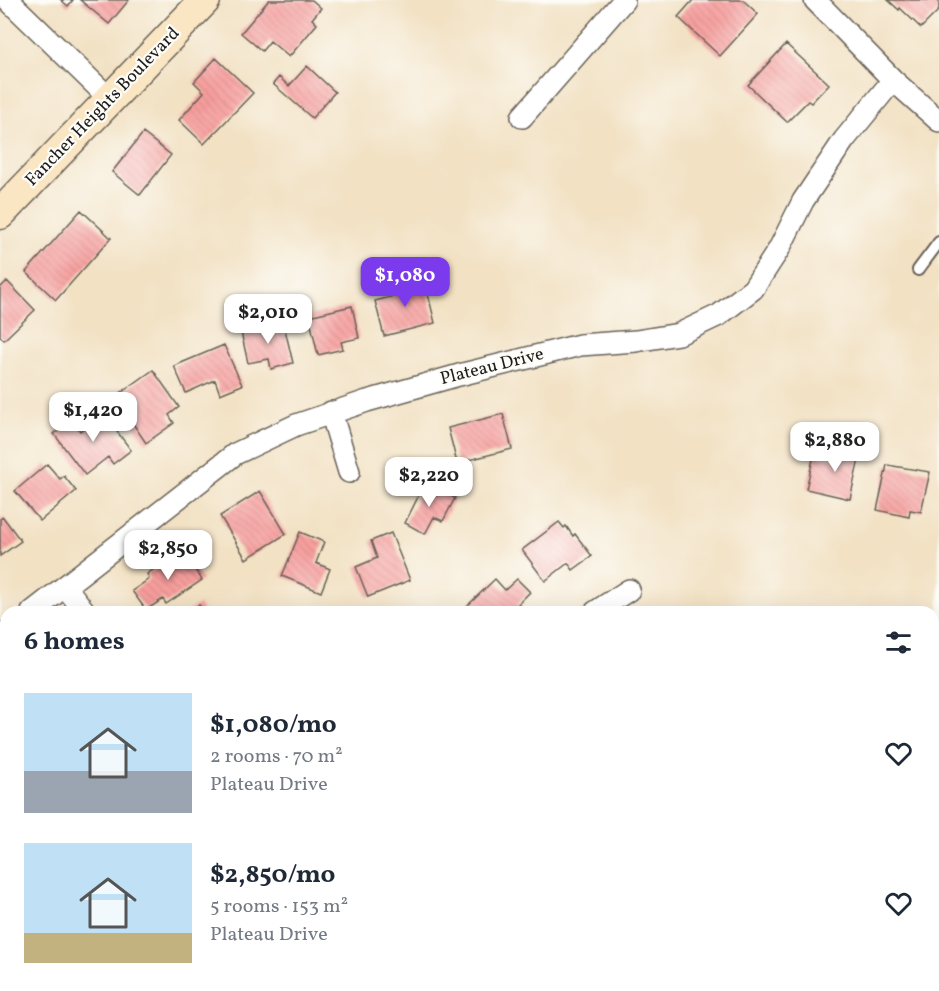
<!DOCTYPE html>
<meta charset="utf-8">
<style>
body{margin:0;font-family:Vollkorn,serif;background:#f2f2f3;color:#1f2937;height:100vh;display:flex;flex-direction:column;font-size:22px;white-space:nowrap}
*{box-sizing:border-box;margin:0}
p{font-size:20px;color:#747a83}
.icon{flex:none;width:33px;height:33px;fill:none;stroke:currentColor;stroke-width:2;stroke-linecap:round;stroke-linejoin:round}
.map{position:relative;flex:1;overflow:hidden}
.side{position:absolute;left:0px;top:606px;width:939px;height:386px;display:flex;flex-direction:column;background:#fff;border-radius:18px 18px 0 0;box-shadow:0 6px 24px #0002}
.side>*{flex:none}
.price{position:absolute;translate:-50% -51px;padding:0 14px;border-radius:12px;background:#fff;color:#222;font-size:20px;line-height:39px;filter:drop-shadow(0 2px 3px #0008)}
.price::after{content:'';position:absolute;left:50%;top:36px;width:18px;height:14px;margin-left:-9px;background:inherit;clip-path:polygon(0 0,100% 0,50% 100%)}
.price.active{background:#7c3aed;color:#fff}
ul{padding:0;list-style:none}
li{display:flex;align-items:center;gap:18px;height:150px;padding:0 24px}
li span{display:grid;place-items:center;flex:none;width:168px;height:120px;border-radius:0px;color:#555}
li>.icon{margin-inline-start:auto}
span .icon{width:72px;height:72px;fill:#fffc;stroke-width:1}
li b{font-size:26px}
h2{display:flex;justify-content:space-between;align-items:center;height:72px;padding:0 24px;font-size:26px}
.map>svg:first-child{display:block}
.building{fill:url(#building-back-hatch)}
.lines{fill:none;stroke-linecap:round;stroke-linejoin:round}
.lane-casing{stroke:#676156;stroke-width:14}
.street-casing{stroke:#676156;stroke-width:24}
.secondary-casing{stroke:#676156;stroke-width:33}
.lane{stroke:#fff;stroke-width:10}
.street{stroke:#fff;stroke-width:21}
.secondary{stroke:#fbe6c4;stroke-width:30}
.labels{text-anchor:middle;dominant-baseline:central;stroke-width:4.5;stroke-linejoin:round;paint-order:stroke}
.street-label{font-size:18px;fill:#1c1c1c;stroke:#fdfcf7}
</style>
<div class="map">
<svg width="939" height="991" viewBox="0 0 939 991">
<defs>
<pattern id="building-back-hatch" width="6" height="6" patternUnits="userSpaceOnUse" patternTransform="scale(1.5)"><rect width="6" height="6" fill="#f79e9d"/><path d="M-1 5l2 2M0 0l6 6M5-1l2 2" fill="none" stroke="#d38887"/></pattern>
</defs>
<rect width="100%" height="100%" fill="#fdfcf7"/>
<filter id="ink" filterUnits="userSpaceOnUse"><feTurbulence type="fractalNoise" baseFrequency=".0167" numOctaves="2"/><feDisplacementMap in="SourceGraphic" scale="12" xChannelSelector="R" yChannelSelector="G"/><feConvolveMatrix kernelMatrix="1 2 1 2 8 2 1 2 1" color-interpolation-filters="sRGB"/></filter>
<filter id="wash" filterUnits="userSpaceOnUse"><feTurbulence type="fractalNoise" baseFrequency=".008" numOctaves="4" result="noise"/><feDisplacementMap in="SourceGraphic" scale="24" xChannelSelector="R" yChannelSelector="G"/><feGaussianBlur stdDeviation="1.35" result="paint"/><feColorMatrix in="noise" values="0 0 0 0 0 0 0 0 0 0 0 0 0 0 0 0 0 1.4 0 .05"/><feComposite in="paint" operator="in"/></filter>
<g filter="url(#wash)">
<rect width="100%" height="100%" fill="#f2e1c3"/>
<g id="blocks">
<path class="building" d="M61 0H73L68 6Z
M80 0H129L109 24Z
M269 0H312L321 8 312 19 317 24 289 57 270 41 262 51 241 33Z
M693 0H743L758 14 720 56 678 17Z
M888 0H939V10L921 28 900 8 899 10Z
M786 44 829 84 811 103 808 101 787 122 748 85Z
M216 58 253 93 204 144 179 120 204 92 194 82Z
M307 66 335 92 312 118 273 84 279 77 289 86Z
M143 133 171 155 140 195 112 172Z
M81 210 111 238 56 300 26 272Z
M424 278 435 323 384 336 375 301 391 297 389 286Z
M7 281 35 310 4 340 0 336V288Z
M352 306 359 338 341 342 343 349 318 355 309 316Z
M283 321 293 363 271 369 269 359 248 363 241 332Z
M224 345 242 385 220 394 215 380 186 393 174 366Z
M153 370 179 407 169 415 174 423 146 443 115 397Z
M103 413 131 450 113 464 108 457 85 475 54 434 72 421 80 431Z
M503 414 512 449 457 463 448 428Z
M838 444 861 450 850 499 806 489 814 455 834 459Z
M47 464 60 479 64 476 76 491 40 521 15 491Z
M887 465 930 472 921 512 910 510 909 517 877 510Z
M425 483 455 498 443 521 434 517 425 534 405 523Z
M260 491 286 534 246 559 220 516Z
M3 517 21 541 0 556V519Z
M559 522 564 528 566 526 573 536 575 534 592 556 573 570 568 563 545 581 522 550Z
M300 532 324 542 316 563 330 569 321 592 282 576Z
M391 533 410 580 368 597 356 567 377 558 371 541Z
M182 550 202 580 166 604 163 599 146 610 132 591 149 579 147 574Z
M495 579 505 590 517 579 530 592 518 604 522 608 518 612H461Z
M199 605 204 612H187Z
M6 902V926L4 927 0 903Z
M196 986H220L221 991H197Z
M240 986H283L285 991H242Z
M425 986H443L441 991Z"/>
</g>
</g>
<g filter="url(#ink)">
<use href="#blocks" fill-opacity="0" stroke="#676156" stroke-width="1.5"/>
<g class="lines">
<g class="lane-casing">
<path id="lane" d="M918 270 939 242"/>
</g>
<g class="street-casing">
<path id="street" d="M8 0 110 99
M815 0 893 80 939 121
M522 117 624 0
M331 412 349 472
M65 586 85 612
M32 612 235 454 296 425 367 401 459 375 580 345 636 341 679 334 719 315 753 289 779 249 803 201 844 140 893 80
M595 612 629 590
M0 637 6 632
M933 872 939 873
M0 982 6 981"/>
</g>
<g class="secondary-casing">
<path id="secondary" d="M0 214 205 0
M933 672 939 647
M637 991 656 986"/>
</g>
<use href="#lane" class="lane"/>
<use href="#street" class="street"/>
<use href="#secondary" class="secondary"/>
</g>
</g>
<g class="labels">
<g class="street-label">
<text transform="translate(103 107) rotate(-46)">Fancher Heights Boulevard</text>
<text transform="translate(492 367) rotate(-14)">Plateau Drive</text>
</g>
</g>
</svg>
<b class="price active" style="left:405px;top:308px">$1,080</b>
<b class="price" style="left:268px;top:345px">$2,010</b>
<b class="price" style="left:93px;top:443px">$1,420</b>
<b class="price" style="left:835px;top:473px">$2,880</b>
<b class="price" style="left:429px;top:508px">$2,220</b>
<b class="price" style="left:168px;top:581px">$2,850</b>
<section class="side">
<h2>6 homes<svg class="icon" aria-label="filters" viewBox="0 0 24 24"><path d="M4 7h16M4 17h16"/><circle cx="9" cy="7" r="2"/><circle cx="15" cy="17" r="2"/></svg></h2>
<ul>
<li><span style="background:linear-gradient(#bfe0f5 65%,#9aa5b1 0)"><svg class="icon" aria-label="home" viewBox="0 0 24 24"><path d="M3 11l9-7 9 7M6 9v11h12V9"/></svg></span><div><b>$1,080/mo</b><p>2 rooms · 70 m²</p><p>Plateau Drive</p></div><svg class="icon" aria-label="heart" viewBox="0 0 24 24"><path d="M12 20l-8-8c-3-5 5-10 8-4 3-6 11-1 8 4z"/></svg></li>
<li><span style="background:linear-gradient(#bfe0f5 75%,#c2b280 0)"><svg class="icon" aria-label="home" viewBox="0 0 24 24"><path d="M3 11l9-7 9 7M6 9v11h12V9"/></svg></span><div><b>$2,850/mo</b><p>5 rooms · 153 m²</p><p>Plateau Drive</p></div><svg class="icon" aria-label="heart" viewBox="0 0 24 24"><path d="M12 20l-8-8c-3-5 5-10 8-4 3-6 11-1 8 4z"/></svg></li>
</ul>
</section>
</div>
